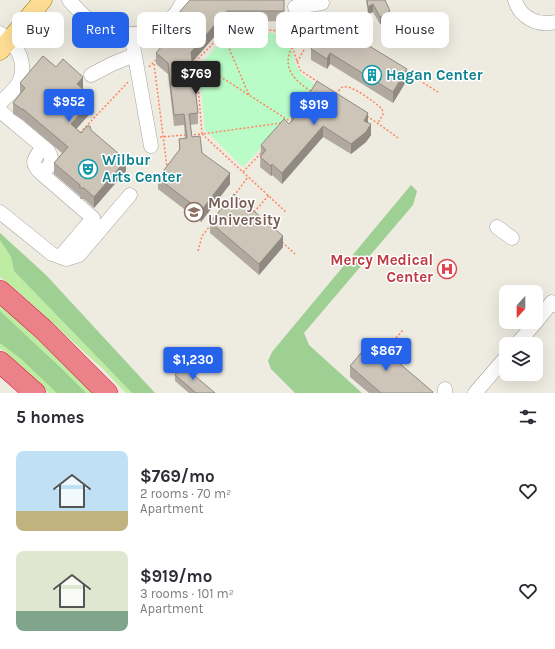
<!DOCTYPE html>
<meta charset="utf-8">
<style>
body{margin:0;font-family:Karla,sans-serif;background:#f2f2f3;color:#2b2b33;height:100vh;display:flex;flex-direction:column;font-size:15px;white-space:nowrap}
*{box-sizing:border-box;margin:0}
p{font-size:13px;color:#7c7c81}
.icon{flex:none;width:22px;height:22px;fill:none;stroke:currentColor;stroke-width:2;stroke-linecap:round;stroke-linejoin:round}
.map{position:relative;height:393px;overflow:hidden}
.drawer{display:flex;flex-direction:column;background:#fff;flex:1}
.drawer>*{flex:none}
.hud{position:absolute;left:12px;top:12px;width:531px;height:36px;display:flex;gap:8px}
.needle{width:26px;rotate:201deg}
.controls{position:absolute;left:499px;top:285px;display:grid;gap:8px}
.controls a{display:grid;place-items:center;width:44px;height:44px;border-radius:8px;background:#fff;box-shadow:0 4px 16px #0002;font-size:20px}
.price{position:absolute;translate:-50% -34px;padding:0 9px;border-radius:4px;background:#2563eb;color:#fff;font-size:13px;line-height:26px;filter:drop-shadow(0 1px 2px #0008)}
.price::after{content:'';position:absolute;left:50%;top:24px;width:12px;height:9px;margin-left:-6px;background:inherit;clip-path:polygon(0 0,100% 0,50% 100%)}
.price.current{background:#222;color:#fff}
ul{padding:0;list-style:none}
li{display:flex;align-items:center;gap:12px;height:100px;padding:0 16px}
li span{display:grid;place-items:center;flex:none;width:112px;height:80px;border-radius:8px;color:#555}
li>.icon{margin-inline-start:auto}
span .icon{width:48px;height:48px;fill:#fffc;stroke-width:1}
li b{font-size:17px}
h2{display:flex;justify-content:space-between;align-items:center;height:48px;padding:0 16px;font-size:17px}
.tag{padding:0 14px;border-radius:8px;background:#fff;box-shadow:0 4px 16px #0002;font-size:14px;line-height:36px}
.tag.current{background:#2563eb;color:#fff}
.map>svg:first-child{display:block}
.grass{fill:#bdeca2}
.forest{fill:#9dd092}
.park{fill:#b9fcc7}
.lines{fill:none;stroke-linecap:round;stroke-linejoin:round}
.minor-casing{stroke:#a3a3a3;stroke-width:15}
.major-casing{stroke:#937500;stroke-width:19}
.highway-casing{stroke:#df1a45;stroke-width:22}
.path{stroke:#ff8560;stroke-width:1.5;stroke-dasharray:2 2;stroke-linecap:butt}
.minor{stroke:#fff;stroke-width:14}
.major{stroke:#ffde94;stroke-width:18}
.highway{stroke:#eb8289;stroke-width:21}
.wall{fill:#b1a99f}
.shaded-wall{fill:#908a82}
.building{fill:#cec5b9;stroke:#908a82}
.labels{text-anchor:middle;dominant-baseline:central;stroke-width:3;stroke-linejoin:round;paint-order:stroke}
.culture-label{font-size:15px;font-weight:bold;fill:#0d838f;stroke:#fff;text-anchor:start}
.education-label{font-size:15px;font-weight:bold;fill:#785e54;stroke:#fff;text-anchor:start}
.health-label{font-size:15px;font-weight:bold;fill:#be3a42;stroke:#fff;text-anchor:end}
</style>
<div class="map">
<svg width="555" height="393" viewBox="0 0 555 393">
<rect width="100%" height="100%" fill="#eeebe0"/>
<path class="grass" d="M0 240 11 257 14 271 132 393H126L103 369 16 290 0 277Z
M0 304 30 329 93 393H49L0 348Z"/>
<path class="forest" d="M411 185 417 191 413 205 304 333 309 345 362 393H295L271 369 268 361 272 352Z
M0 233 46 275 155 393H132L14 271 11 257 0 240Z
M0 311 62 369 86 393H57L20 358 0 343Z"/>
<path class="park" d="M229 31 291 34C294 60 291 68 314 84L301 105 243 167 205 130 199 67Z"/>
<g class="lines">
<g class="minor-casing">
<path id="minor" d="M69 0C77 9 88 21 99 27 126 44 173 31 183 0
M515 0C520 18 538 26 555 22
M295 7 322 3
M0 33C5 38 10 41 14 46 22 55 25 71 19 82 15 90 6 97 0 103
M131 34 151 146
M91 75 112 64 134 55
M0 111 48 151C55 162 49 166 42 174L93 218 60 257
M42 174C29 163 34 159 43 147
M0 212 52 254 66 259 79 255 130 195
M497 227 512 238
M536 322 552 302 555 305
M517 344 536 322
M445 393V389
M475 393 506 357"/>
</g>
<g class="major-casing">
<path id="major" d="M0 51 43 0"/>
</g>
<g class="highway-casing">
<path id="highway" d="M0 291 43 329 107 393
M0 362 35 393"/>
</g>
<path class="path" d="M316 16 337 30
M293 31 292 46 300 70 318 82
M223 34 249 95
M292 47C281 68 295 81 312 92
M196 61 291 122
M297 62 325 14
M154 64 167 167
M149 67 157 59
M406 72 438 92
M336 94C338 92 340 88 343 87 351 84 376 103 382 109L383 114 378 123
M367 116 383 127 398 138
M281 123 202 134 196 61 227 29 293 31 312 16
M80 133 128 82
M190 135 202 134 287 213
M160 137 186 135
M243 172 261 153
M234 196 248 177
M254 212 269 195
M282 242 295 254
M198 251 202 236 210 226
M396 338 404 329"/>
<use href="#minor" class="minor"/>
<use href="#major" class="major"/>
<use href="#highway" class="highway"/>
</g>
<path class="wall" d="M190 0H284V21L227 22 193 62 198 113V124L190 125 192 137 202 153 230 184 201 222 158 189V178L179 151V139L185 138 184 125 174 126 168 74 156 64V53L171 36 169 35V24Z
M366 0H385L390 18 380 24 373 12 368 14Z
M344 37 407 80 393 103 330 64 327 69 311 60V49Z
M20 83 83 88 82 89 94 109 76 129 81 133 91 130 126 171 94 208 84 199H80V196L54 174V163L62 153 23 120 13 114V103L20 94Z
M291 117 368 123 371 135 366 142 351 154 323 137 282 184 272 175 271 176 260 167 261 145 289 124 291 122Z
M210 222 283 247 259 275 210 233Z
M350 366 433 393H369L350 377Z
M175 375 215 393H189L175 381Z"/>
<path class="shaded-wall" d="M373 4V12L368 14V7Z
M227 11V22L191 63V52Z
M390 11V18L380 24V17Z
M344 29V40L341 35Z
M330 53V64L327 69V59Z
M407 69V80L393 103V92Z
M83 77V88L77 95V84Z
M94 98V109L71 135V124Z
M368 113V124L364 121Z
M371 124V135L366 142 351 154V144Z
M323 126V137L282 184V173Z
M126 160V171L94 208V197Z
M272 164V175L271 176V166Z
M230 173V184L201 222V211Z
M283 236V247L259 275V264Z"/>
<path class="building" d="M190 0H284V11H227L191 52 198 113 189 114 192 137 200 136 202 153 230 173 201 211 158 178 180 149 179 139 187 138 184 114 174 115 168 63 156 53 176 30 169 24Z
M367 0H385L390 11 380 17 373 4 368 7Z
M326 25 335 31 339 26 344 29 341 35 345 37 348 33 407 69 393 92 330 53 327 59 311 49Z
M43 56 56 67 63 59 83 77 77 84 94 98 71 124 81 133 87 126H90L91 130 126 160 94 197 84 188H80V185L54 163 68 147 23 109V110L13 103 25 88 20 83Z
M317 81 368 113 364 121 371 124 366 132 351 144 323 126 282 173 272 164 271 166 260 157 266 150 261 145 284 119 289 124 294 119 291 117 304 102Z
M234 194 283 236 259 264 210 222Z
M372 340 433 392 432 393H381L350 366Z
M182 365 215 393H196L175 375Z"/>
<defs>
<g id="building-ring" transform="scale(1)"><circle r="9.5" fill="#fff" stroke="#0f9aa8" stroke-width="1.5"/><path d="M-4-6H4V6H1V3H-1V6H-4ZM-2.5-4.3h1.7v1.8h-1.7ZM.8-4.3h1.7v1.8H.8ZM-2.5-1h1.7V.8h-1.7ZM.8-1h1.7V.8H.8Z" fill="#0f9aa8"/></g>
<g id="theatre-ring" transform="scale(1)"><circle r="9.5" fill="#fff" stroke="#0f9aa8" stroke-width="1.5"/><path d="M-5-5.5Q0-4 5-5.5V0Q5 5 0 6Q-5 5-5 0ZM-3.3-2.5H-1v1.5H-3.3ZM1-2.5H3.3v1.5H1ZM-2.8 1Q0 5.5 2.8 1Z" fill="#0f9aa8"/></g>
<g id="university-ring" transform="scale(1)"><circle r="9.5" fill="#fff" stroke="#8d6e63" stroke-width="1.5"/><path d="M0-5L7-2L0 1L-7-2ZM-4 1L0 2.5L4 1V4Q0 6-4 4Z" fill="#8d6e63"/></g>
<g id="hospital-ring" transform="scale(1)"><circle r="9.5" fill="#fff" stroke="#e0444e" stroke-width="1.5"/><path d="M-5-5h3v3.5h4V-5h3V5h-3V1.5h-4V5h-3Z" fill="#e0444e"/></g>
</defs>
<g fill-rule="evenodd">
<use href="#building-ring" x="372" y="75"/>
<use href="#theatre-ring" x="88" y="169"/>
<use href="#university-ring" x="194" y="212"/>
<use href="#hospital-ring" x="447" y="269"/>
</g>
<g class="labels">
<g class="culture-label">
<text x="386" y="75">Hagan Center</text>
<text x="102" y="160">Wilbur<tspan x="102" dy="17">Arts Center</tspan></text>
</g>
<g class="education-label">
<text x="208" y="203">Molloy<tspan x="208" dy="17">University</tspan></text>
</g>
<g class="health-label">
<text x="433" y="260">Mercy Medical<tspan x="433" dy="17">Center</tspan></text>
</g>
</g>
</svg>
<div class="controls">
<a><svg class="needle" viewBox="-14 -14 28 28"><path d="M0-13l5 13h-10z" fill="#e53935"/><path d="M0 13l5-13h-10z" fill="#7c7c81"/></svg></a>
<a><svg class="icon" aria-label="layers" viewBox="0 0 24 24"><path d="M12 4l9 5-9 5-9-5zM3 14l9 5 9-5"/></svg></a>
</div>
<b class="price current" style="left:196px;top:95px">$769</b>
<b class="price" style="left:69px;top:123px">$952</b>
<b class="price" style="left:314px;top:126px">$919</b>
<b class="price" style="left:386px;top:372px">$867</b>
<b class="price" style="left:193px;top:381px">$1,230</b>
<div class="hud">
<a class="tag">Buy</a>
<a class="tag current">Rent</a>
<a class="tag">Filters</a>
<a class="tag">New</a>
<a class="tag">Apartment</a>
<a class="tag">House</a>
</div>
</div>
<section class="drawer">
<h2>5 homes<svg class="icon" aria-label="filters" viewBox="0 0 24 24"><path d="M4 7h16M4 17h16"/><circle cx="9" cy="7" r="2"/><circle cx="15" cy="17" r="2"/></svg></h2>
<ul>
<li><span style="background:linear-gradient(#bfe0f5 75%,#c2b280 0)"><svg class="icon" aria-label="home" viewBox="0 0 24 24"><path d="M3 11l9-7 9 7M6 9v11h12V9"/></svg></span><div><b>$769/mo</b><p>2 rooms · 70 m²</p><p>Apartment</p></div><svg class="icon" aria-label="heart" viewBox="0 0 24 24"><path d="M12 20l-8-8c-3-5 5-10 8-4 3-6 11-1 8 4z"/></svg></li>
<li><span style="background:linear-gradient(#dfe7d0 75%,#7fa58c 0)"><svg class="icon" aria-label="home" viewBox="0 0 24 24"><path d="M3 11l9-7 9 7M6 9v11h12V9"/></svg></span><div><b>$919/mo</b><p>3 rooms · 101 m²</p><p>Apartment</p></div><svg class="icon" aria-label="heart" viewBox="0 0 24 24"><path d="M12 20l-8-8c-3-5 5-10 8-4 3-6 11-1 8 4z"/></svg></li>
</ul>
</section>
